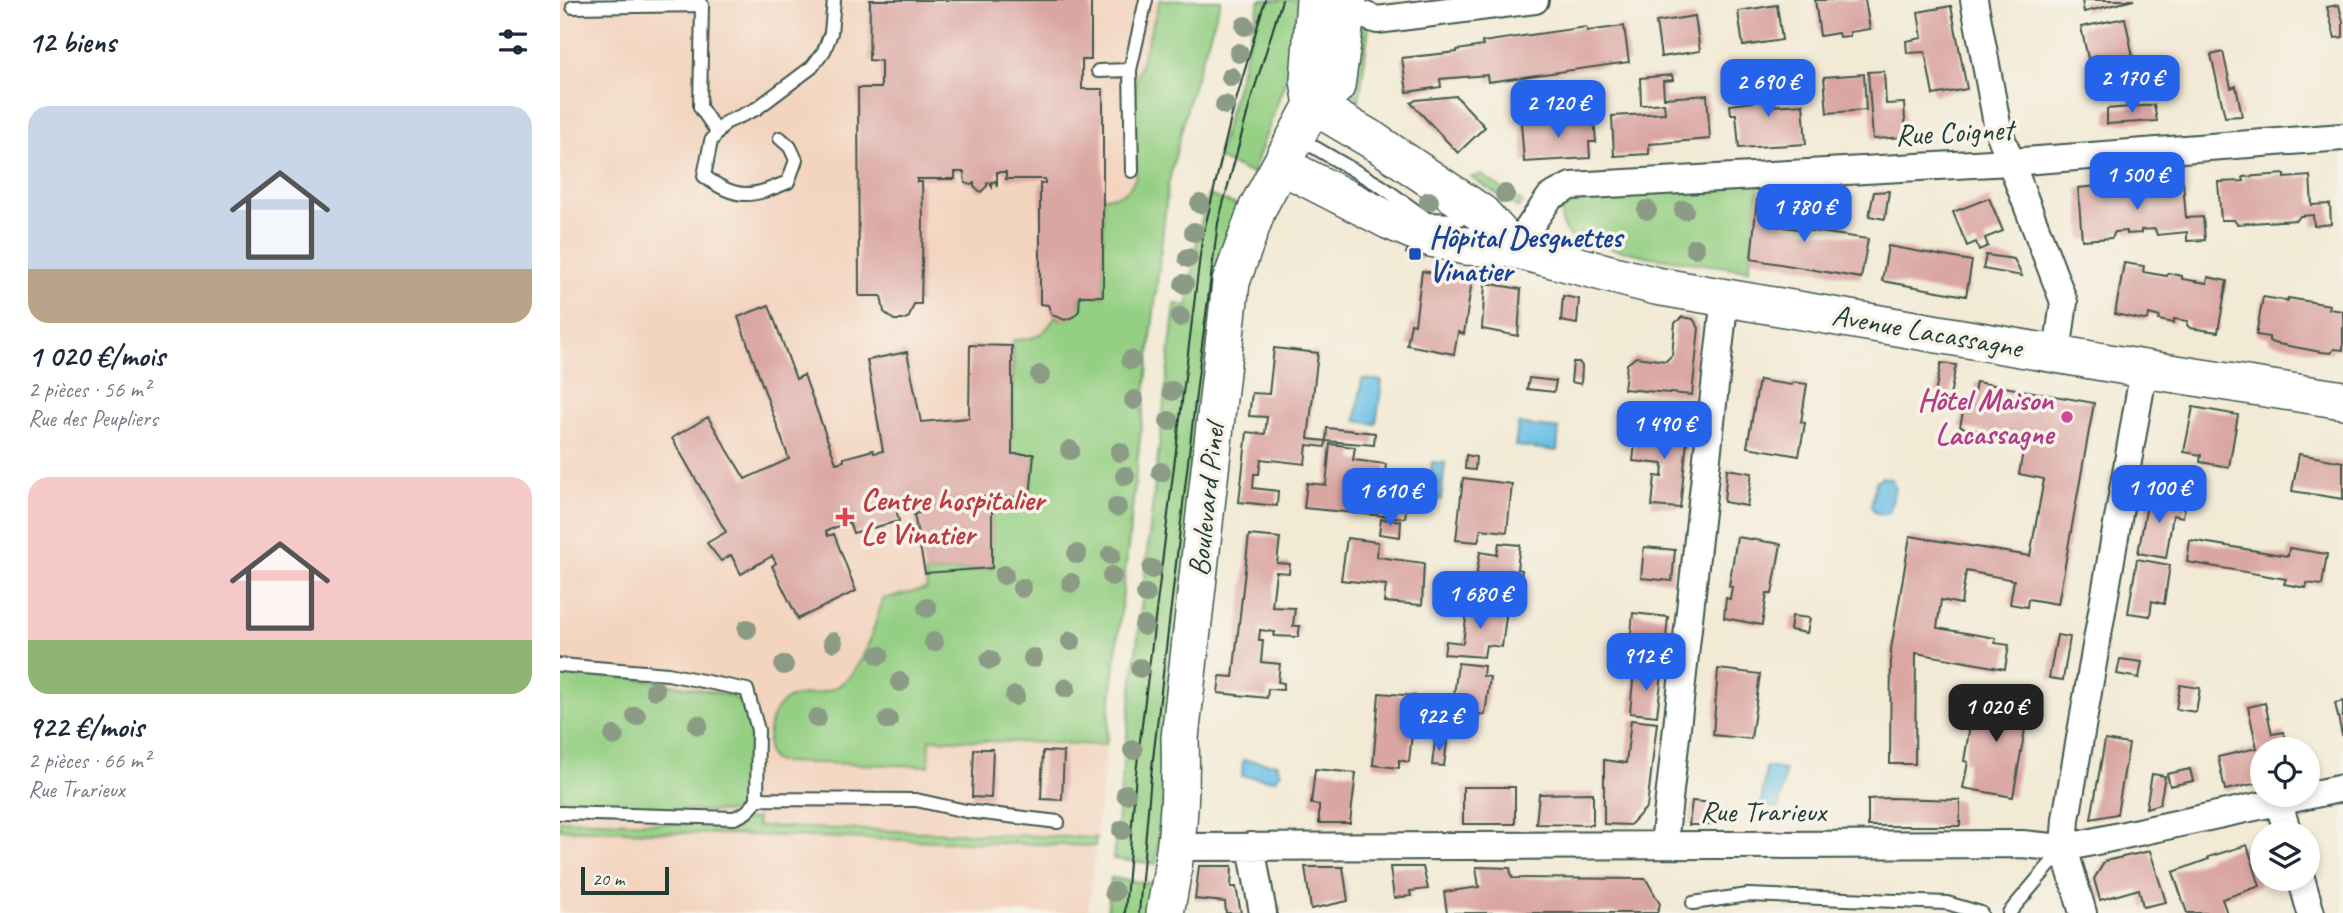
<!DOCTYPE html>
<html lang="fr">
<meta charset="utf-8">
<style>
body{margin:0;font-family:Caveat,sans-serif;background:#f6f6f7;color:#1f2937;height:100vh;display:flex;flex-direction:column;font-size:26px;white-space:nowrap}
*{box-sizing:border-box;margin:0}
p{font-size:23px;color:#747a83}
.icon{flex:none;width:38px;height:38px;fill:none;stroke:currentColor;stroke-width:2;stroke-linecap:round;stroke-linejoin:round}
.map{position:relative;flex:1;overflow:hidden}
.sheet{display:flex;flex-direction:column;background:#fff;width:560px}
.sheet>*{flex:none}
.tools{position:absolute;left:1690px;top:737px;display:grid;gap:14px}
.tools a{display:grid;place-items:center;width:70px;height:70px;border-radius:50%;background:#fff;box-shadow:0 4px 10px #0003;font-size:35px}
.scale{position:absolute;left:21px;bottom:18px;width:88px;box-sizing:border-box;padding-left:7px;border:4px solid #1f3d34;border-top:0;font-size:19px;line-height:24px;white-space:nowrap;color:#1f3d34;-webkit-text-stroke:5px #f7f3e8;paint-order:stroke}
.price{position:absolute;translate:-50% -60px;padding:0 16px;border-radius:14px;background:#2563eb;color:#fff;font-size:23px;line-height:46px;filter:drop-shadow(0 2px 4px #0008)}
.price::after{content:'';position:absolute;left:50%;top:42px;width:21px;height:16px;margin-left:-10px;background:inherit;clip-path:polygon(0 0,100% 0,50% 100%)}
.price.current{background:#222;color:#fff}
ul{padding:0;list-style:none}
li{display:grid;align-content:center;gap:14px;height:371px;padding:0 28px}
li span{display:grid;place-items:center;height:217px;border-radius:21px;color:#555}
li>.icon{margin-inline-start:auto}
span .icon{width:126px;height:126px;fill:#fffc;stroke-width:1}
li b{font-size:30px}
h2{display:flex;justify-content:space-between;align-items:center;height:84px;padding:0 28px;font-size:30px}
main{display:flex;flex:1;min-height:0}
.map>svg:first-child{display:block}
.built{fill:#f3d4bf}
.green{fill:#94cf83;stroke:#5a865c;stroke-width:2}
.water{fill:#69c0e6;stroke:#447e8d;stroke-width:2}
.building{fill:#daa6a2}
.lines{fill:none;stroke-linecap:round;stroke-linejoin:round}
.lane-casing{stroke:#3f574c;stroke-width:16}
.street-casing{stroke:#3f574c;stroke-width:30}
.secondary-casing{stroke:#3f574c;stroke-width:40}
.lane{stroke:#fff;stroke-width:12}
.street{stroke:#fff;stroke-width:26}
.secondary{stroke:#fff;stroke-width:37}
.tram{stroke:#1f3d34;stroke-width:2}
.tree{fill:#8b9b85}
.transit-dot{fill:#1a4fb4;stroke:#f7f3e8;stroke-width:2.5}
.hotel-dot{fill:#d1479c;stroke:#f7f3e8;stroke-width:2.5}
.health-dot{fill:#e0444e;stroke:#f7f3e8;stroke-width:2.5}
.labels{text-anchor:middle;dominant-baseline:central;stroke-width:7;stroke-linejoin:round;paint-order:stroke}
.street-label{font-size:30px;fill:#1f3d34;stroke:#f7f3e8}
.transit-label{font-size:30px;font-weight:bold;fill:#164399;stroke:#f7f3e8;text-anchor:start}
.hotel-label{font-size:30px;font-weight:bold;fill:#b23c85;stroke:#f7f3e8;text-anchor:end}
.health-label{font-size:30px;font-weight:bold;fill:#be3a42;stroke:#f7f3e8;text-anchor:start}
</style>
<main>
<section class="sheet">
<h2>12 biens<svg class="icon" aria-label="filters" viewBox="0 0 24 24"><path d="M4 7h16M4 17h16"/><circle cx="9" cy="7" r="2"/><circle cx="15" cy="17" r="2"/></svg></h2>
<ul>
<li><span style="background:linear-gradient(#c9d6e8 75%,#b9a48a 0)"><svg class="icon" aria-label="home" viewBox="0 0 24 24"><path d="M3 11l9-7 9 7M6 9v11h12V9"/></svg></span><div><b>1 020 €/mois</b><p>2 pièces · 56 m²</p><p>Rue des Peupliers</p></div></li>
<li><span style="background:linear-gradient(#f6c9c9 75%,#8fb573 0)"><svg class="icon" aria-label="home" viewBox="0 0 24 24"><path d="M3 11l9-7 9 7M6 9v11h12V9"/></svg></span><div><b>922 €/mois</b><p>2 pièces · 66 m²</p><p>Rue Trarieux</p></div></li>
</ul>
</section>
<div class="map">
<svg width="1783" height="913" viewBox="0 0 1783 913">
<rect width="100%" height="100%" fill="#f7f3e8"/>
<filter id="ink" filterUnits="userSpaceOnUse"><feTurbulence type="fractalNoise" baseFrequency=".0143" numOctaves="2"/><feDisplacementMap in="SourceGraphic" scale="14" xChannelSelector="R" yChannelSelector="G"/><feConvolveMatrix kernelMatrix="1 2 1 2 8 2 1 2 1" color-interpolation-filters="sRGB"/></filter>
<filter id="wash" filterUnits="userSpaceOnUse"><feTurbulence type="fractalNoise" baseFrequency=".00686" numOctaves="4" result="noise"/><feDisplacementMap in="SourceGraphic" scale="28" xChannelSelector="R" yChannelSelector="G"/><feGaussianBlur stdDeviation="1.57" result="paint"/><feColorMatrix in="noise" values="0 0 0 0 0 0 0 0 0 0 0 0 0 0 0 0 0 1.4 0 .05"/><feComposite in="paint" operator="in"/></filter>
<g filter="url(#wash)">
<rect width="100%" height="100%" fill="#f2ead5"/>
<path class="built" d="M0 0H661L630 96 608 185 528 913H0Z"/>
<path class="green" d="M600 0H661L630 96 608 185 546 745 370 739 369 766 218 762C207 758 208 752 208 741 212 673 258 710 288 678 308 656 314 627 323 599L367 589 365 573 432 568V507L424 506V497H470L474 455 452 454 453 340C474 340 484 336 495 317 512 323 521 313 520 296H543V197C560 197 570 193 576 176L575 83Z
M700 0H742L738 34 731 65 692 174 657 158Z
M802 25H809L799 103 793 91Z
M922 175 963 203 958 208 911 177Z
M1200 181 1189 270 1091 257 1015 240C995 227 998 205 1019 195Z
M648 195 680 206 596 864 553 859 615 304 628 306 637 239Z
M0 670C42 674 84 679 126 687 145 691 166 692 183 703L192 732 186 793C184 802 181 809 171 812L0 806Z
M197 818V826L536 838 535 846 0 829V820L167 825Z
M551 878 595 884 588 913H547Z"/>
<path class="water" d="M802 379 822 381 816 424 796 421Z
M958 424 999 429 997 451 955 446Z
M872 462 885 463 881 500 868 499Z
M1322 477 1332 479 1335 487 1330 511 1325 514 1316 513 1311 506 1316 481Z
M683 760 718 764V768L721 773 717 776 716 780 682 776Z
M1206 767 1225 770 1219 808 1201 805Z"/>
<g id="blocks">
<path class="building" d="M310 0H531V60H522V89H543V296H520L519 311 513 317 505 320 492 315 488 305 480 304V183H485V179H446V172H437V187L435 181 432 182V187L429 182 427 183V186L421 192 414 187V183L411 185 405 183 404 172H395V179H357V182H362L363 220 361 304H354L349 317 343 320H334L324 312 321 296H299L298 88H321V61L309 60Z
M1255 0H1305L1310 29 1290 32V36L1279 37 1278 33 1260 36Z
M1574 0 1524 12 1522 1 1525 0Z
M1217 5 1222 40 1183 46 1178 11Z
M1779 5 1783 22V37L1775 38 1767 7Z
M1391 6 1407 89 1373 95 1365 52 1347 53 1346 41 1362 38 1358 12Z
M1135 16 1140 51 1101 57 1096 22Z
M1565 18 1576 71 1537 80 1534 71 1531 72 1521 27Z
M1064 26 1069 62 928 82 927 75 880 79 881 87 847 92 842 58 897 52V50L923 46 922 42 1026 27 1027 31Z
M1663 52 1671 88 1676 86 1682 116 1665 117 1651 55Z
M1208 69 1210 106 1243 104 1246 144 1179 148 1176 114H1171L1170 105 1193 102 1191 71Z
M1324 71 1326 104 1344 103 1346 137 1313 139 1308 72Z
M1304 74 1306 110 1267 113 1264 77Z
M1112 75 1113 80 1103 81 1104 98 1147 95 1150 139 1089 144V154L1054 156 1052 116 1105 113 1104 103 1081 105 1080 78Z
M1015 84 1016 98 993 101 992 86Z
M896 96 925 127 898 153 851 103 856 100Z
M1594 105 1597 121 1547 124V109Z
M1034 118 1036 142H1029L1030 158 964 162 961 122Z
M1725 174V178L1750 176 1752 205 1770 204 1771 224 1754 226 1753 215 1740 216 1737 220 1677 224 1674 220H1661L1658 182 1684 181 1683 177Z
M1603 182H1623L1626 218 1643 217 1645 240 1627 241V232L1597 235 1595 229 1581 230V233L1567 234V231L1555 232 1552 238 1522 240 1518 188 1538 186 1539 192 1564 190V187L1578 185V189L1603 187Z
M1329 191 1325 219 1309 216 1314 192Z
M1429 198 1443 231 1425 238 1428 246 1419 250 1416 242 1407 246 1393 212Z
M1197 199 1228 204 1224 227 1308 239 1301 278 1191 259Z
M1328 246 1412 261 1406 296 1322 281Z
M849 247 864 254 860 260 846 253Z
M1426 255 1454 259 1462 276 1423 269Z
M1564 263 1584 266 1583 272 1607 276 1608 273 1622 276V279L1647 283 1648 277 1667 281 1658 332 1630 328 1627 325 1628 321 1614 319V323L1599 320 1600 317 1589 314 1588 319 1584 320 1555 314Z
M862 271 912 280 904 334 898 332 894 354 847 345 851 323 855 324Z
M925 283 961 289 958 336 922 329Z
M1003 296 1019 299 1017 324 1001 321Z
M1703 297 1728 301V298L1770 305 1769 309 1783 311V350L1774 349 1771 353 1761 352 1713 343 1709 341V337L1696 335Z
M209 305 236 379 244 375 276 463 284 461V458L313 450 314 453 323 451 307 360 347 352 361 422 409 418 410 345 452 346V454H474L470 497H424V506H432V568L365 573 354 514 363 512 361 504 336 509 339 521 293 533 289 522 266 531 268 536 274 534 296 591 238 619 212 566 216 563 212 556 181 574 171 555 161 561 147 543 166 532 112 438 148 417 185 479 229 459 178 317Z
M1122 317 1133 319 1139 328 1132 395 1064 389 1067 364 1076 357 1106 361 1112 355 1115 323Z
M714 348 758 353 748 439 766 441 765 447 747 445 745 464 701 459 699 474H694L693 488 718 491 717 506 679 502 687 432 705 434 707 417 689 416 692 393 709 394Z
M1013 362H1019L1022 366 1021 384 1011 382Z
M1381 363 1396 365 1388 406 1373 404Z
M969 378 996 381 994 392 967 389Z
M1199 380 1232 385 1233 382 1247 384 1241 422 1245 423 1239 456 1187 447Z
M1416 382 1534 403 1498 604 1468 599 1467 607 1450 604 1454 580 1406 571 1401 604 1381 600 1377 628 1436 638 1435 643 1449 645 1445 669 1356 653 1355 764H1330L1331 649 1350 536 1470 556 1484 479 1459 474 1465 440 1400 427 1404 407 1411 408Z
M1633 407 1678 415 1669 467 1640 462 1641 455 1624 452Z
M1077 425 1128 431 1120 508 1092 506 1095 476 1102 477 1103 464 1073 461Z
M767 428 815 433 814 445 766 441Z
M770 444 795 447 793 460 826 464 823 491 848 493 845 518 744 508 747 483 766 485Z
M1739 454 1783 462V499L1732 491Z
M906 455 916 457 915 470 905 469Z
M1167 469 1192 473 1187 506 1164 502Z
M903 478 952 484 947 532 921 529 918 542 896 540Z
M1589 494 1626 501 1623 517 1613 515 1606 558 1578 553Z
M821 519 841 521 840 537 819 534Z
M689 535 720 538 717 563 730 564 729 573 716 572 712 607 735 608 733 626H740L738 637 714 636 715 632 700 630 699 640H703L701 662 720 664 718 682 724 683 723 690 708 689 707 698 658 693 660 676 673 677Z
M1177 537 1221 544 1212 594H1207L1202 625 1164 618 1166 598 1170 599 1172 587 1169 586Z
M787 538 818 542 817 557 864 563 862 605 824 602 826 585 781 580Z
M1630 540 1728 556 1729 548 1767 554 1762 585 1747 583 1746 588 1724 584 1726 579 1627 562Z
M939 543 960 545 957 569 962 570 960 587 954 588 910 583V577L916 578 920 552 937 555Z
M1084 547 1115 550 1112 581 1081 578Z
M1577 559 1610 565 1604 604 1592 601 1590 616 1568 613Z
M908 603 947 609 942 647 926 645 924 657 884 654 886 641 903 643Z
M1073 613 1108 617 1104 658 1069 654Z
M1232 616 1250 618 1247 633 1230 630Z
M1497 635 1510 637 1503 680 1489 678Z
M1560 659 1582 662 1579 678 1557 674Z
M898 663 924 666 923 676 930 677 925 715 919 714 917 724 891 721Z
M1158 669 1200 674 1191 739 1153 735Z
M1074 670 1102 674 1097 716 1070 713Z
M1620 685 1640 688 1636 712 1616 709Z
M1420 692 1470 701 1453 797 1403 788 1408 762 1404 761 1411 719 1415 720Z
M819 693 856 696 849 762 839 760V768L813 765Z
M867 698 879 699 876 723 865 722Z
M1783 701V735H1782L1775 703Z
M1705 703 1712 734 1724 732 1728 749H1703V782L1665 790 1658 757 1697 748 1688 707Z
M1071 720 1097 723 1087 807 1070 825 1044 824V760L1066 763Z
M875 740 887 742 884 766 872 765Z
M1545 740 1569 744 1557 814 1531 819Z
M414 749H433L431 798 412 797Z
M483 751 504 752 502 800 481 799Z
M755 769 796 773 790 823H759V805L751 804Z
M1630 769 1633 781 1610 786 1607 774Z
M1592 774 1605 776 1600 804 1586 808Z
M903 787H955V824H903Z
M1033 793V825L976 824 979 794Z
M1330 798 1400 800V826H1308V799Z
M1132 801 1153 803V825H1129Z
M1687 845 1700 886 1662 899 1667 913H1627L1613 872 1649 859 1648 857Z
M1590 851 1606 902 1583 907 1579 889 1540 900 1534 879 1545 861Z
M639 866H672L671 887H676L681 913H666L665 902 635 899Z
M745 867H783L788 901 751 909Z
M830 867H863L868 889 850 891 851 896 834 898Z
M916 867 950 868 952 878 1086 879 1100 904 1097 913H887L884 892 919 887Z"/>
</g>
</g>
<g filter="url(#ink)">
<use href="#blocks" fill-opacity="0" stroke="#3f574c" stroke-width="2"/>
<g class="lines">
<g class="lane-casing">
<path id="lane" d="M13 7 142 5 140 107 157 132
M538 71 570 70
M220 138 230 147 236 160 228 182C192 197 177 201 144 176L151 141 165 123 196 109 252 67 264 51 271 33 274 0
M740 139 821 186 867 219 896 220 914 215
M572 171 570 70 586 0
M0 665 108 674 187 690 198 730 197 799 356 800 406 811 498 822
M0 813 174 818C185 814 191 810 197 799
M1133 903 1188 895 1387 903 1421 913
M1449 913 1504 848"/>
</g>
<g class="street-casing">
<path id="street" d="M1414 0 1438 129 1504 302 1497 353
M787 9 817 20 975 0
M954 249 990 197 1011 186 1450 162 1783 137
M1718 801 1728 833
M1104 844 1165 296
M691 846 703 913
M616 847 1462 844 1504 848 1783 788
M1741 878 1751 913
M1523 913 1504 848 1506 819 1584 369"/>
</g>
<g class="secondary-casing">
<path id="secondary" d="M753 105 814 141 921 213 954 249
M753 105 749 80 755 0
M721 165 830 221 871 238 905 246 954 249 1096 286 1584 369 1783 400
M605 913C617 855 622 797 620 738L671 282 698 207 753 105 776 86 788 0"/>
</g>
<use href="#lane" class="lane"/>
<use href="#street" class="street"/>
<use href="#secondary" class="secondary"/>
<path class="tram" d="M565 913 576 773 642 240 671 118 705 0
M579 913 591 776 640 360 658 223 690 103 722 0"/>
</g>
<g class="tree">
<circle cx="685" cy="26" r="10"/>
<circle cx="679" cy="53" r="10"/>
<circle cx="671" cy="77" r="10"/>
<circle cx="665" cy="105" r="10"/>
<circle cx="945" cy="194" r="10"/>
<circle cx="869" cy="201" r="10"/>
<circle cx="640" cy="204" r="10"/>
<circle cx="1087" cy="210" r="10"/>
<circle cx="1124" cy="210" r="10"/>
<circle cx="634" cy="232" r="10"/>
<circle cx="1135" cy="248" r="10"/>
<circle cx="628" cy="258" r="10"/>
<circle cx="624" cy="284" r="10"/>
<circle cx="620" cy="317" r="10"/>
<circle cx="571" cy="360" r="10"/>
<circle cx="480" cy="375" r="10"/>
<circle cx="612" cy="391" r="10"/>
<circle cx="574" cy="400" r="10"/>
<circle cx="609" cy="421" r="10"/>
<circle cx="510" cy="450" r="10"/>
<circle cx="560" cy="452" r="10"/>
<circle cx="601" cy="472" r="10"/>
<circle cx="565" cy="476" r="10"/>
<circle cx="557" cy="507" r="10"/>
<circle cx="517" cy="554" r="10"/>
<circle cx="551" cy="555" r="10"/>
<circle cx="592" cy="569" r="10"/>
<circle cx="444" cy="575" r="10"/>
<circle cx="552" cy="576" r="10"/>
<circle cx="511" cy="583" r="10"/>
<circle cx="462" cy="588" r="10"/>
<circle cx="586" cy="594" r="10"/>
<circle cx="367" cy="608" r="10"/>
<circle cx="584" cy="626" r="10"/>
<circle cx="187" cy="629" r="10"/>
<circle cx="511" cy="641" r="10"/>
<circle cx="273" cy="642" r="10"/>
<circle cx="374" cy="642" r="10"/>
<circle cx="319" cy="655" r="10"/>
<circle cx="473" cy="658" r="10"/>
<circle cx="430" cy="660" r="10"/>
<circle cx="224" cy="665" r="10"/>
<circle cx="580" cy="668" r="10"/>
<circle cx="340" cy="682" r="10"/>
<circle cx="506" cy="688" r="10"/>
<circle cx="95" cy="690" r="10"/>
<circle cx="455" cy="696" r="10"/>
<circle cx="76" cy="716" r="10"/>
<circle cx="257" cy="718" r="10"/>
<circle cx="328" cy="720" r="10"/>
<circle cx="138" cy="725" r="10"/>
<circle cx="54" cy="736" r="10"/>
<circle cx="573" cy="750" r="10"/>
<circle cx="566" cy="794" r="10"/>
<circle cx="562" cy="830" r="10"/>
<circle cx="554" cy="892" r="10"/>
</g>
</g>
<rect class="transit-dot" x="848" y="247" width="14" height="14" rx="3.5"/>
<circle class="hotel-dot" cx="1507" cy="417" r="7"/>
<path class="health-dot" d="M281.5 506.5h7v7h7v7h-7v7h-7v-7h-7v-7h7z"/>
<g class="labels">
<g class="street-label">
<text transform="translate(1394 132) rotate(-3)">Rue Coignet</text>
<text transform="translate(1367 331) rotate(10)">Avenue Lacassagne</text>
<text transform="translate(646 500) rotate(-84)">Boulevard Pinel</text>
<text x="1203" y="811">Rue Trarieux</text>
</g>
<g class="transit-label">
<text x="869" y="237">Hôpital Desgnettes<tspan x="869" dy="34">Vinatier</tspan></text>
</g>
<g class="hotel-label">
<text x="1493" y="400">Hôtel Maison<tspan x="1493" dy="34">Lacassagne</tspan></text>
</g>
<g class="health-label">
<text x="301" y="500">Centre hospitalier<tspan x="301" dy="34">Le Vinatier</tspan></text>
</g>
</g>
</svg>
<div class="tools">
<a><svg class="icon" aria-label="locate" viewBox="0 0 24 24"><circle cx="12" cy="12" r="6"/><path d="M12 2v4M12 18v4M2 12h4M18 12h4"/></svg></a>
<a><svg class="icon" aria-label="layers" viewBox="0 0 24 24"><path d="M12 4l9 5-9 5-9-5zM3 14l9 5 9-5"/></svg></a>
</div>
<div class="scale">20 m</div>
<b class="price" style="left:1572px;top:115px">2 170 €</b>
<b class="price" style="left:1208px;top:119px">2 690 €</b>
<b class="price" style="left:998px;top:140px">2 120 €</b>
<b class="price" style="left:1577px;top:212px">1 500 €</b>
<b class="price" style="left:1244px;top:244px">1 780 €</b>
<b class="price" style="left:1104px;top:461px">1 490 €</b>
<b class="price" style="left:1599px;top:525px">1 100 €</b>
<b class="price" style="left:830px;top:528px">1 610 €</b>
<b class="price" style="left:920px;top:631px">1 680 €</b>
<b class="price" style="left:1086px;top:693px">912 €</b>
<b class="price current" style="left:1436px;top:744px">1 020 €</b>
<b class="price" style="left:879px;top:753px">922 €</b>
</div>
</main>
